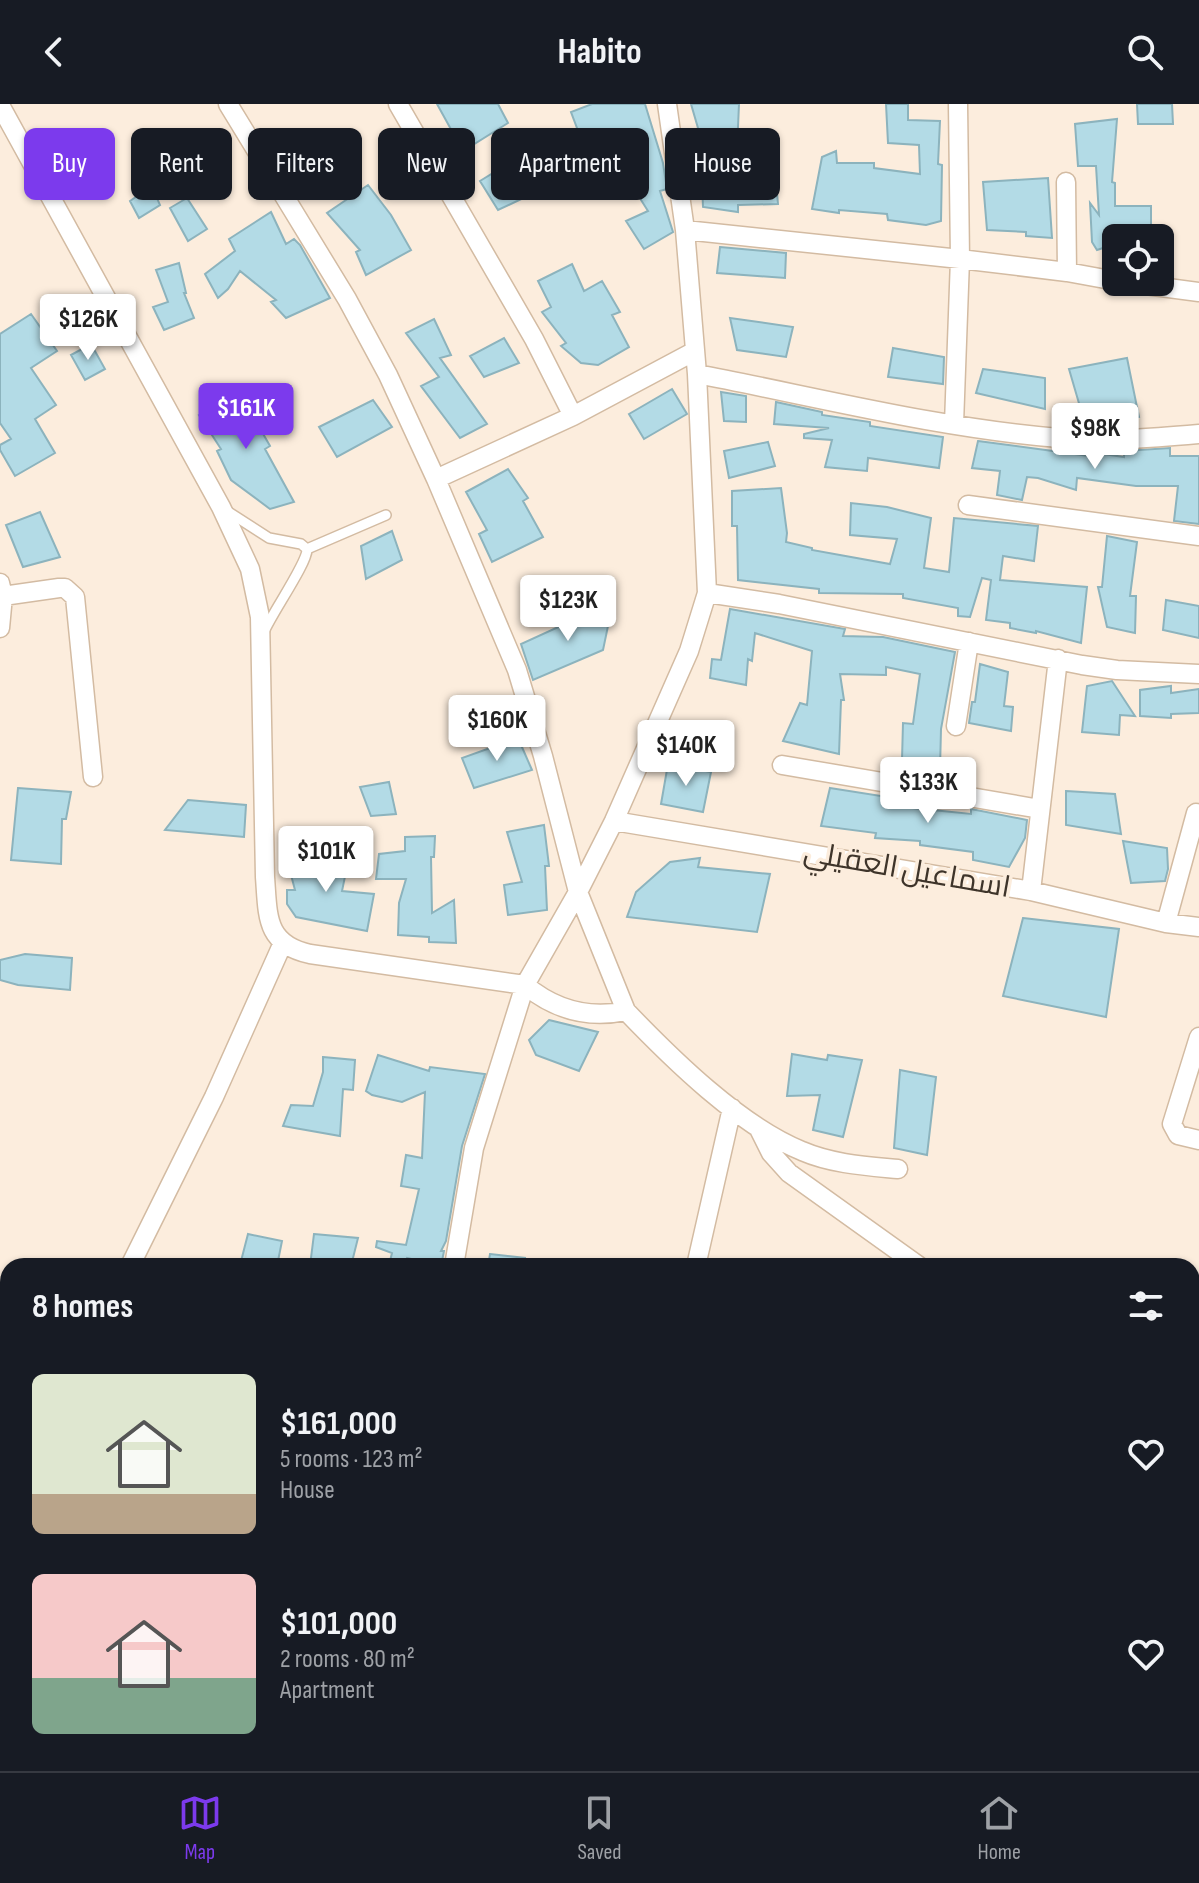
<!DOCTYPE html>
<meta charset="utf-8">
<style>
body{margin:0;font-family:"Sofia Sans Condensed",Cairo,sans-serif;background:#242831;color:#f1f3f6;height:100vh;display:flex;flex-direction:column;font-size:30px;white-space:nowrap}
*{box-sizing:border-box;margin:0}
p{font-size:26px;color:#9ea1a6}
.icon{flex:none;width:44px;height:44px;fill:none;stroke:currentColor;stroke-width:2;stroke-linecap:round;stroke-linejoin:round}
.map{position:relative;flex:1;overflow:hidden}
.panel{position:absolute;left:0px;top:1154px;width:1200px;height:514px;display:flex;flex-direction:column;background:#171b24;border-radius:24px 24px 0 0;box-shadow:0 2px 6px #0004}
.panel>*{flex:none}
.banner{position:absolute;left:24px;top:24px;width:1152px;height:72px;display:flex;gap:16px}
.fabs{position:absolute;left:1102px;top:120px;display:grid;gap:16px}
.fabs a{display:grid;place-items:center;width:72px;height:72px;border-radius:12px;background:#171b24;box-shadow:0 2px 6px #0004;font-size:40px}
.price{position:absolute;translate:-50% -68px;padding:0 18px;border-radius:8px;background:#fff;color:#222;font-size:26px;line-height:52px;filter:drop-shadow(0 2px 4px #0008)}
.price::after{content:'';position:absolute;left:50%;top:48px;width:24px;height:18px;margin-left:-12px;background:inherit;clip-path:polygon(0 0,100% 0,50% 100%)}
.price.on{background:#7c3aed;color:#fff}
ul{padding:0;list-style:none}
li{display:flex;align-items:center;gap:24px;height:200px;padding:0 32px}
li span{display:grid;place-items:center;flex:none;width:224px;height:160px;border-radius:12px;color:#555}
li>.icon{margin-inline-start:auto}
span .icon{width:96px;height:96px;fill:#fffc;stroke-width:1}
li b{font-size:34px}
h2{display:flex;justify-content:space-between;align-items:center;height:96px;padding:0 32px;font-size:34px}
.pill{padding:0 28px;border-radius:12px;background:#171b24;box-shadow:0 2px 6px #0004;font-size:28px;line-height:72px}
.pill.on{background:#7c3aed;color:#fff}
header{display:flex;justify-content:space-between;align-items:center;height:104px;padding:0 32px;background:#171b24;font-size:36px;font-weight:700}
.dock{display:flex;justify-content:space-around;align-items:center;height:112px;border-top:2px solid #363941;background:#171b24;font-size:22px;color:#9ea1a6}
.dock a{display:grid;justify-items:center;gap:4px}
.dock .on{color:#7c3aed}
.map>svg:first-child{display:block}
.building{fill:#b3dbe6;stroke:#8cb3bd;stroke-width:2}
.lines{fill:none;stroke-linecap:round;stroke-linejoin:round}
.lane-casing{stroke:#d3bba2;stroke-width:12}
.street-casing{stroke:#d3bba2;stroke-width:21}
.lane{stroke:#fff;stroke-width:9}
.street{stroke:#fff;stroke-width:18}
.labels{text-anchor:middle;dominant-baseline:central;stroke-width:7;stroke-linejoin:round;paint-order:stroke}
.street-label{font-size:30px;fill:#3e342a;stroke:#fceddd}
</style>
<header><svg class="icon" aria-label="back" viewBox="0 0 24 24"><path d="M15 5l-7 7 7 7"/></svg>Habito<svg class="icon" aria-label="search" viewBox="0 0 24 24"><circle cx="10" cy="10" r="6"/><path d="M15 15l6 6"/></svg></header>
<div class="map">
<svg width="1199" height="1667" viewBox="0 0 1199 1667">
<rect width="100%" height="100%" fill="#fceddd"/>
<path class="building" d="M437 0H498L508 19 463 47Z
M592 0H645L663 59 667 85 660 87 673 128 644 145 626 117 648 107 624 69 633 63 617 28 583 40 571 8Z
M691 0H739L737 46H773L778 100 738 101V108L703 103 700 31Z
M886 0H908V16L940 17 938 60 942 61 941 117 926 121 888 116 887 110 839 106V109L812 105 822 53 836 47 837 59H874V64L920 70 919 41 888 39Z
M1137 0H1172L1173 20H1138Z
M1117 15 1112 78 1115 79V102H1151V134H1115V140L1097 146 1092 138 1090 99 1099 111 1096 62H1078L1075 20Z
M169 40 180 63 159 75 147 52Z
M519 53 534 89 498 106 480 77Z
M143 62 160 101 139 114 130 97 143 88 139 63Z
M1048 74 1052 134 1026 132V128L987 126 983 78Z
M368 81 391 111 411 146 366 171 356 148 360 146 327 109Z
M187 94 207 125 188 137 170 104Z
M271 108 286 140 294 135 300 141 330 194 286 214 271 198 276 196 240 167 228 185 218 194 205 170 235 147 229 135Z
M720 143 786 149 785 174 717 169Z
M179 159 186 189H184L194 214 164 226 153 203 168 198 156 166Z
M572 160 584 187 602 177 620 208 612 211 629 243 598 261 581 259 561 242 566 239 542 208 551 203 538 177Z
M31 210 57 247 31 264 56 301 35 315 55 349 15 372 0 346V341L11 335 0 319V230Z
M730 214 793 223 786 253 737 246Z
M434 215 451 251 440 254 487 320 460 334 421 282 439 273 406 229Z
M504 234 519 259 484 273 470 252Z
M91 240 105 265 85 276 71 251Z
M893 244 944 253 943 280 888 273Z
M1127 254 1139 313 1085 320 1069 265Z
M983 265 1045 274V305L976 289Z
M672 285 687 310 644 335 629 310Z
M243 287 255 305 250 307 270 342 265 345 294 398 270 405 231 376 217 347 221 345 199 311Z
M721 288 746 292V318L724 317Z
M373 296 392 323 337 353 319 323Z
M776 298 822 308V311L870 318V322L943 333 939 364 868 354 867 367 825 363 832 336 804 334V330L829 324 774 320Z
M978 337 1090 352V348L1124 353V347L1170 344V352H1199V420L1174 417 1178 382H1136L1077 374 1076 386 1038 374 1027 373 1022 396 997 391 1000 367 972 364Z
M768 338 775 362 729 374 724 347Z
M508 365 528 394 523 397 543 433 492 458 479 430 487 426 466 388Z
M781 384 787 429 786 438 812 444V446L890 460 897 435 850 431 851 399 887 403 931 414 924 464 949 468 954 414 1038 422 1034 457 1003 452 1000 476 1087 483 1081 539 1036 527V529L1010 524V519L986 516 991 476 982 474 970 513 958 512V504L903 494V490L819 489V485L738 476 737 422H732V387Z
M40 408 60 453 23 463 6 421Z
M392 427 402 456 366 475 361 442Z
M1107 432 1137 438 1130 492H1136L1135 529 1107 523 1098 483H1102Z
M1166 496 1199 502V534L1163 526Z
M613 498 603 546 533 576 521 540Z
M730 505 845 525 843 532 883 533 955 548 941 625 940 665 902 656 903 619 913 620 920 570 886 563V571L840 570 844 596H841L839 650 783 637 800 599 807 601 812 547 755 529 752 557 748 555 746 581 710 574 712 555 721 556Z
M980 560 1008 568 1004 602 1013 603 1011 627 969 619 972 598H975Z
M1112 577 1135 612 1120 611 1119 631 1082 628 1087 582Z
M1171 582V589L1199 585V609L1171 610V614L1140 612V586Z
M518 634 532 666 474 684 462 654Z
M668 660 711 668 703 708 661 700Z
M389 678 396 710 371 712 360 683Z
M18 684 71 688 66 715H62L61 760 11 756Z
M830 684 913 697V704L971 710V705L1027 716 1025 734 1009 763 973 756V748L920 741V737L875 734 876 729 821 722Z
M1066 687 1115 690 1121 730 1066 721Z
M188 696 246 701 244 733 165 726Z
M544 721 549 762H545L547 806 508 811 504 781 522 778 507 728Z
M435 732 434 753H431L432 809 454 796 456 839 429 838V833L398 831 399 799 406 775H376L379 750 405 747V733Z
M1123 737 1167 744 1168 765 1165 777 1131 779Z
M286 752 348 758 342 787 374 790 367 827 296 813 287 800V786H295Z
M700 754 698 763 770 770 757 828 627 813 636 788 670 758Z
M1023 814 1119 825 1106 913 1003 892Z
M25 850 72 854 70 886 18 881 0 876V856Z
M549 916 598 928 579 967 536 951 529 936Z
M792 950 827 956 828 951 862 956 843 1033 813 1026 820 991 787 992Z
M378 951 429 967 430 963 485 970 462 1042 446 1137 441 1147H444L441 1162 407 1154 403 1162 389 1161 392 1149 376 1143 377 1137 406 1141 419 1085 401 1082 406 1051 422 1054 425 988 402 998 372 991 366 987Z
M323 953 355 956 353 986 343 985 340 1032 283 1022 291 1001 313 1002 323 968Z
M900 966 936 973 927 1051 894 1044Z
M248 1130 282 1137 277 1162H255L241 1157Z
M314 1130 358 1134 351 1162H310Z
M490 1150 525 1154 524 1162H488Z"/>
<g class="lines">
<g class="lane-casing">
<path id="lane" d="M227 407 269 434 301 440 307 445C308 458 272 509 264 528
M307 445 386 411"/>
</g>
<g class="street-casing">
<path id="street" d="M398 0 534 235 573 312
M0 1 221 403 250 465 260 513 265 773C268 812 265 840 310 850L525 881C555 906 588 915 626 907L578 788 543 652 517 566 436 375 388 271 347 195 228 0
M1066 78 1067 168
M685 126 960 155 1067 168 1116 177
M1123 178 1199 188
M697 270C817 293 937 324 1059 334 1105 338 1153 334 1199 330
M954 320 960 155 958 0
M436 375 573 312 695 247
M968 401 1199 432
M0 479 3 492 0 524
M707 489 779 500 1082 561 1117 566 1199 570
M3 492 59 484H65L75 493 93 673
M956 622 969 538
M782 661 1040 705
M614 717 1031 787 1166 819 1199 823
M1031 787 1058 555
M1166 819 1196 709
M626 907C672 955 740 1022 802 1047 832 1060 866 1062 898 1065
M1199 933 1172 1020 1178 1031 1199 1036
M759 1025 771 1049 789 1069 919 1162
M130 1162 214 993 282 841
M454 1162 474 1044 525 881 578 788 614 717 689 547 707 489 697 270 685 126 667 0
M696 1162 732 1004
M765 1660 769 1667
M229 1667 235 1660"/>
</g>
<use href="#lane" class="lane"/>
<use href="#street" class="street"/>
</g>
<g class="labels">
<g class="street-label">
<text transform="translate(907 766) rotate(10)">اسماعيل العقيلي</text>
</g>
</g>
</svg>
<div class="fabs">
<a><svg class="icon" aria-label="locate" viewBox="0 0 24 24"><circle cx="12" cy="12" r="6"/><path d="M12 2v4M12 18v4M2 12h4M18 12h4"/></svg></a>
</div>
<b class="price" style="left:88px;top:258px">$126K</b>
<b class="price on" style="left:246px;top:347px">$161K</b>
<b class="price" style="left:1095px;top:367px">$98K</b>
<b class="price" style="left:568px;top:539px">$123K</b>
<b class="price" style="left:497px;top:659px">$160K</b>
<b class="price" style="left:686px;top:684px">$140K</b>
<b class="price" style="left:928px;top:721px">$133K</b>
<b class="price" style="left:326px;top:790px">$101K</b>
<div class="banner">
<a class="pill on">Buy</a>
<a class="pill">Rent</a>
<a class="pill">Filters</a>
<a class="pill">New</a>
<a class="pill">Apartment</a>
<a class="pill">House</a>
</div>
<section class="panel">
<h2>8 homes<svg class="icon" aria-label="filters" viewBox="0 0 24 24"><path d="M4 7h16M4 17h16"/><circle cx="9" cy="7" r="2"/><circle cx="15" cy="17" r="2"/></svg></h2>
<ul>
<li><span style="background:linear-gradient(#dfe7d0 75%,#b9a48a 0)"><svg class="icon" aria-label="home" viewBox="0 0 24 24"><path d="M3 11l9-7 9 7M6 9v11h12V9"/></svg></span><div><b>$161,000</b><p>5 rooms · 123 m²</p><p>House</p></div><svg class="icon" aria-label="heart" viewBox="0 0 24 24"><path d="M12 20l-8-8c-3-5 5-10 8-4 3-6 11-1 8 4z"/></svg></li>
<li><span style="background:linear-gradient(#f6c9c9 65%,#7fa58c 0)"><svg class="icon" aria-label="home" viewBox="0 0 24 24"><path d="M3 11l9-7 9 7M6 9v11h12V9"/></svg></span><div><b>$101,000</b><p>2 rooms · 80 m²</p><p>Apartment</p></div><svg class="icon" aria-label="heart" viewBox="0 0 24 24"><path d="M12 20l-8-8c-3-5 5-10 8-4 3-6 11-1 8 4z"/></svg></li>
</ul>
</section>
</div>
<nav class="dock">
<a class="on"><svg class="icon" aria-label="map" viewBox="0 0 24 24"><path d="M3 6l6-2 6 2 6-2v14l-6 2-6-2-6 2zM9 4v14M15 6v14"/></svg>Map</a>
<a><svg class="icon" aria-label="saved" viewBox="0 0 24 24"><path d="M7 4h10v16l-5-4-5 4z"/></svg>Saved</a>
<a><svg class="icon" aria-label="home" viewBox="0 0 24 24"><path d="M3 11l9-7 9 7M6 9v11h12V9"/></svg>Home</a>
</nav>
